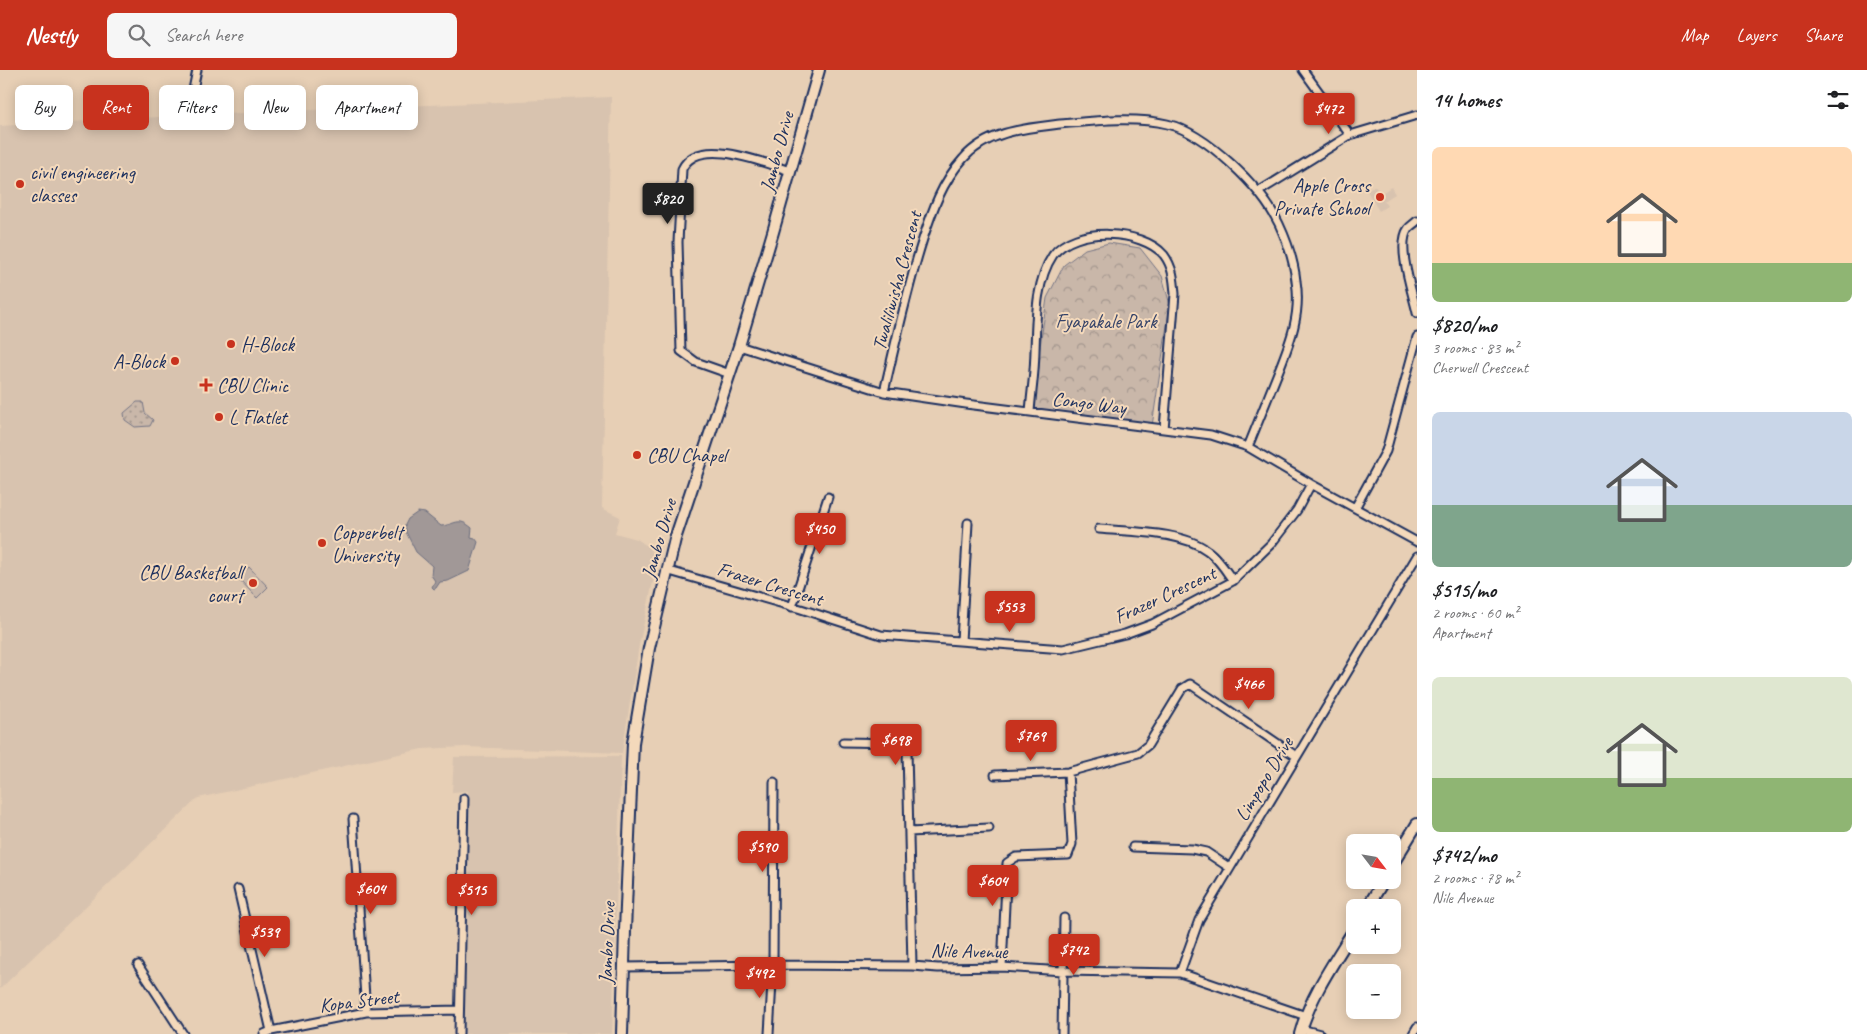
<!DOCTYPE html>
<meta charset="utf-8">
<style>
body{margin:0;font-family:Caveat,sans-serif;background:#f6f6f6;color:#202124;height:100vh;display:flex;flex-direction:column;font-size:19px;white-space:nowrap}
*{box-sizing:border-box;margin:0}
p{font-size:16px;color:#757577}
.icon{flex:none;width:28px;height:28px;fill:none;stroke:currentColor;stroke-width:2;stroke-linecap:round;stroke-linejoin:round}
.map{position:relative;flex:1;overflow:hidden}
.drawer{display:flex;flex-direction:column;background:#fff;width:450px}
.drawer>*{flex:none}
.hud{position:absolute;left:15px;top:15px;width:475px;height:45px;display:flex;gap:10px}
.needle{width:32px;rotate:121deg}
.tools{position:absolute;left:1346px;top:764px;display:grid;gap:10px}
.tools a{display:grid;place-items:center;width:55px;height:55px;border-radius:8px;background:#fff;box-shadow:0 2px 12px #0003;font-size:25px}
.price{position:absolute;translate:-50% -42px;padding:0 11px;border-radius:5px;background:#c8321e;color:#fff;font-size:16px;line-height:32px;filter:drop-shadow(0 1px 2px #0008)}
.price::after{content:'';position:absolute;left:50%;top:30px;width:15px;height:11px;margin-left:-8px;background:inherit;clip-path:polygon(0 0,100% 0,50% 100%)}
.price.active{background:#222;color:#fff}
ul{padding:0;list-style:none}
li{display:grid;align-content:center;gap:10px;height:265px;padding:0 15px}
li span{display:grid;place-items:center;height:155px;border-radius:8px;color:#555}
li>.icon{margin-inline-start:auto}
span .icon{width:90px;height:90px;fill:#fffc;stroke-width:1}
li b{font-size:21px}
h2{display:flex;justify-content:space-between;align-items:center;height:60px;padding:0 15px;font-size:21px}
.tag{padding:0 18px;border-radius:8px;background:#fff;box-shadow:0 2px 12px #0003;font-size:18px;line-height:45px}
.tag.active{background:#c8321e;color:#fff}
header{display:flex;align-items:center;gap:30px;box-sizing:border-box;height:70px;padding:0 25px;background:#c8321e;color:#fff}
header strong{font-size:24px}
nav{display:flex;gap:28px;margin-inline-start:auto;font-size:18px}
.search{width:350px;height:45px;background:#f6f6f6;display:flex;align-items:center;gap:12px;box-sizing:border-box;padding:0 18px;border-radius:8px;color:#757577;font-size:19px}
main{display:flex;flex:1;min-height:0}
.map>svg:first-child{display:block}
.built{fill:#d8c3af}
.grass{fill:url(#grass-dots);stroke:#727384}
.park{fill:url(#park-crowns);stroke:#727384}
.garden{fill:#c9b7a9;stroke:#727384}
.water{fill:#a19897;stroke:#6b6e80}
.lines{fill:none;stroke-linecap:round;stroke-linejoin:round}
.minor-casing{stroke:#1b2f5e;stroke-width:11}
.secondary-casing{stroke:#1b2f5e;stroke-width:14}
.minor{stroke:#f4d9bb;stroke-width:7}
.secondary{stroke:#f4d9bb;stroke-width:10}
.poi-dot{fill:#c8321e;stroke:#f4d9bb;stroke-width:2}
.labels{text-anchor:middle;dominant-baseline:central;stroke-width:4;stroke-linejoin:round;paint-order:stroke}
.street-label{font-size:20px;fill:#1b2f5e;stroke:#f4d9bb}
.poi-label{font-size:20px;fill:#1b2f5e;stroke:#f4d9bb;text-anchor:start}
.park-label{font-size:20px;fill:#354369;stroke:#f4d9bb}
</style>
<header>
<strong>Nestly</strong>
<div class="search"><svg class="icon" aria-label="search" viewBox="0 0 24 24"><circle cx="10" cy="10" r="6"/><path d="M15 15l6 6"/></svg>Search here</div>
<nav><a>Map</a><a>Layers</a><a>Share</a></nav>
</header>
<main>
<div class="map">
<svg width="1417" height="964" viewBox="0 0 1417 964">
<defs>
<pattern id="grass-dots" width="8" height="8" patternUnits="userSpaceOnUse" patternTransform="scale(1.25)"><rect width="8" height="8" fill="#c9b7a9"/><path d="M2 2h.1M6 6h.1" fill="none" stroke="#a2958d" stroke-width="1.8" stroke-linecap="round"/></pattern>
<pattern id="park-crowns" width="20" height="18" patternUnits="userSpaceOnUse" patternTransform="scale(1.25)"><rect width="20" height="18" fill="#c9b7a9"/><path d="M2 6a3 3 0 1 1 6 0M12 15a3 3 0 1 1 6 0" fill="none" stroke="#a2958d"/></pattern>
</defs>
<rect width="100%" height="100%" fill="#e7cfb5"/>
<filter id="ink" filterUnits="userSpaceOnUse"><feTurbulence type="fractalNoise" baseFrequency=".02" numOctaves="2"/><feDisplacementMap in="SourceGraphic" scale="10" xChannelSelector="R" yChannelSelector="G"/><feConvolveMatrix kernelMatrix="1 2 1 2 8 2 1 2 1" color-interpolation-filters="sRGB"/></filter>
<g filter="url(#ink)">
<path class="built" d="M611 27 602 438 620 447 615 463 637 469 650 478 657 494 639 575 622 683 465 677 422 679 198 728 0 919V56L176 46Z
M1375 116 1380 124 1391 117 1395 124 1384 131 1387 136 1379 141 1367 121Z
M621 686 612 964H461L468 721 452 722 454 687Z"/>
<path class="grass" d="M137 332H143L145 343 153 350 150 356 135 357 125 350 124 343Z"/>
<path class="park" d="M1109 173 1140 178 1162 206 1170 235 1152 356 1031 340 1047 228 1064 195 1085 179Z"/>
<path class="garden" d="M249 497 268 517 257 528 238 508Z"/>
<path class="water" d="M418 442 425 443 441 456C455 455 458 446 472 458L471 467 475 468 478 472 469 501 448 511 440 512 436 518 434 519 432 517 435 511 431 505 432 496 416 482 406 462 405 455 408 449Z"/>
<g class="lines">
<g class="minor-casing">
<path id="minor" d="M1303 0 1350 65
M188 44 197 0
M1258 122 1350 65 1417 45
M1417 151C1414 154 1410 156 1408 159 1396 176 1413 224 1417 243
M739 276 884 322 966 334 1211 365 1248 377 1311 414 1417 472
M730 304 696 292 681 281 678 172 682 99C698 65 764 93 790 101
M884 322C896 271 907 219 923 169 932 141 942 112 963 89 987 61 1026 58 1060 54 1093 51 1134 46 1167 54 1206 63 1262 118 1279 154 1287 171 1294 192 1296 211 1302 247 1288 277 1275 310 1266 332 1257 355 1248 377
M1030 342C1031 328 1033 314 1034 300 1037 265 1032 216 1053 185 1074 156 1142 159 1164 185 1173 197 1174 210 1175 224L1164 359
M1355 438 1386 381 1417 267
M1099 459C1132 462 1182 461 1208 481 1219 489 1226 501 1233 511
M666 500 801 539 881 565 1063 579 1125 564 1152 554 1233 511 1271 474 1297 440 1311 414
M792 537 828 427
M961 571 968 453
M843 672 900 673 904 675 907 680 912 896
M995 705 1068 702 1138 683 1148 675 1182 619 1190 614 1296 686
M353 749 366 942
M909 762 989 758
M1133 777 1192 779 1206 782 1230 798
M238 819 271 961
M138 895 183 964
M624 897 773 895 912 896 938 898 1002 897 1063 901 1180 903 1306 946
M1002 897 1007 793 1016 787 1068 785 1072 774 1068 702
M1180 903 1199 850 1417 486
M1301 959 1320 964
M264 964 271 961 366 942 459 940
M459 964 464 728
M769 964 773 895 774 712
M1062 964 1064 848
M1413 964 1417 957"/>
</g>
<g class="secondary-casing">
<path id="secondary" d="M1392 795 1417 754
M1367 838 1384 810
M622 964 625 860 633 673 649 578 675 469 739 276 773 162 819 0
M1300 964C1310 926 1335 891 1355 858"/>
</g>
<use href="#minor" class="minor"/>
<use href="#secondary" class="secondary"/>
</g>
</g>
<g class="poi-dot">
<circle cx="20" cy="114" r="5"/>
<circle cx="1380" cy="127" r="5"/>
<circle cx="231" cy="274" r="5"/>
<circle cx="175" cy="291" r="5"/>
<path d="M203.5 307.5h5v5h5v5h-5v5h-5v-5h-5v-5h5z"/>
<circle cx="219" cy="347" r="5"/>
<circle cx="637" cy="385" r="5"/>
<circle cx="322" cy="473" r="5"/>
<circle cx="253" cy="513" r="5"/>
</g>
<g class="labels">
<g class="street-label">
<text transform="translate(777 82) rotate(-75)">Jambo Drive</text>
<text transform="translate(897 211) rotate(-75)">Twaliliwisha Crescent</text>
<text transform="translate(1089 333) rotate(7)">Congo Way</text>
<text transform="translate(659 469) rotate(-74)">Jambo Drive</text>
<text transform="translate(770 514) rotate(17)">Frazer Crescent</text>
<text transform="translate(1165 525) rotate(-25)">Frazer Crescent</text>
<text transform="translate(1264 709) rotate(-59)">Limpopo Drive</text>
<text transform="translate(607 873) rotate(-88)">Jambo Drive</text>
<text transform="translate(969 881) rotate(1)">Nile Avenue</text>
<text transform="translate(359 931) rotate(-7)">Kopa Street</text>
</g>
<g class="poi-label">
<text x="30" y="102">civil engineering<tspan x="30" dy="23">classes</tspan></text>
<text x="1370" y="115" text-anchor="end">Apple Cross<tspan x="1370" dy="23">Private School</tspan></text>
<text x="241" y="274">H-Block</text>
<text x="165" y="291" text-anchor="end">A-Block</text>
<text x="217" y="315">CBU Clinic</text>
<text x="229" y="347">L Flatlet</text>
<text x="647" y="385">CBU Chapel</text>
<text x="332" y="462">Copperbelt<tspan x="332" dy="23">University</tspan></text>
<text x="243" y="502" text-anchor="end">CBU Basketball<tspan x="243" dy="23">court</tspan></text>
</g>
<g class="park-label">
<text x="1106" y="251">Fyapakale Park</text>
</g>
</g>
</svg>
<div class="tools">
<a><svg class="needle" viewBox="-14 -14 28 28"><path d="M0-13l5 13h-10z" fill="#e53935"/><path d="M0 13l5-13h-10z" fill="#757577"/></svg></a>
<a>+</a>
<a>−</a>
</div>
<b class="price" style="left:1329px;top:65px">$472</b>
<b class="price active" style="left:668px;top:155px">$820</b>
<b class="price" style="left:820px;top:485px">$450</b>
<b class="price" style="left:1010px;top:563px">$553</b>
<b class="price" style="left:1249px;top:640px">$466</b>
<b class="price" style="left:1031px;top:692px">$769</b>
<b class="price" style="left:896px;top:696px">$698</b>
<b class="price" style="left:763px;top:803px">$590</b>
<b class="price" style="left:993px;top:837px">$604</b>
<b class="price" style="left:371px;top:845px">$604</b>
<b class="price" style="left:472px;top:846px">$515</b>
<b class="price" style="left:265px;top:888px">$539</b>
<b class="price" style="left:1074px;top:906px">$742</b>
<b class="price" style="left:760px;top:929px">$492</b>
<div class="hud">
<a class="tag">Buy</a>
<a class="tag active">Rent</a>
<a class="tag">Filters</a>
<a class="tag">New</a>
<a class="tag">Apartment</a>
</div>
</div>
<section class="drawer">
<h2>14 homes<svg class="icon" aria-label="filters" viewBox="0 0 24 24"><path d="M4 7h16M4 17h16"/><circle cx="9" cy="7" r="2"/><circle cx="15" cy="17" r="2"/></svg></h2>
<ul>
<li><span style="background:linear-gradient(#ffd9b3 75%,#8fb573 0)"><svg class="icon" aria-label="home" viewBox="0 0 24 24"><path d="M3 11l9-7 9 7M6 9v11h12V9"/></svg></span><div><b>$820/mo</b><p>3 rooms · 83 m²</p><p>Cherwell Crescent</p></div></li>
<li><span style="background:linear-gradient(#c9d6e8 60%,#7fa58c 0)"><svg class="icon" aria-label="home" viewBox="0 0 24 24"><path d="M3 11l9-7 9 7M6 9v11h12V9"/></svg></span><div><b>$515/mo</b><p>2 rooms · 60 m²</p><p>Apartment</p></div></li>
<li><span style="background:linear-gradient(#dfe7d0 65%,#8fb573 0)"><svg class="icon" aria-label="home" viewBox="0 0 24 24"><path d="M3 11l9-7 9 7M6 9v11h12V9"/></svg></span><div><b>$742/mo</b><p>2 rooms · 78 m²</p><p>Nile Avenue</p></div></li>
</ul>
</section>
</main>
